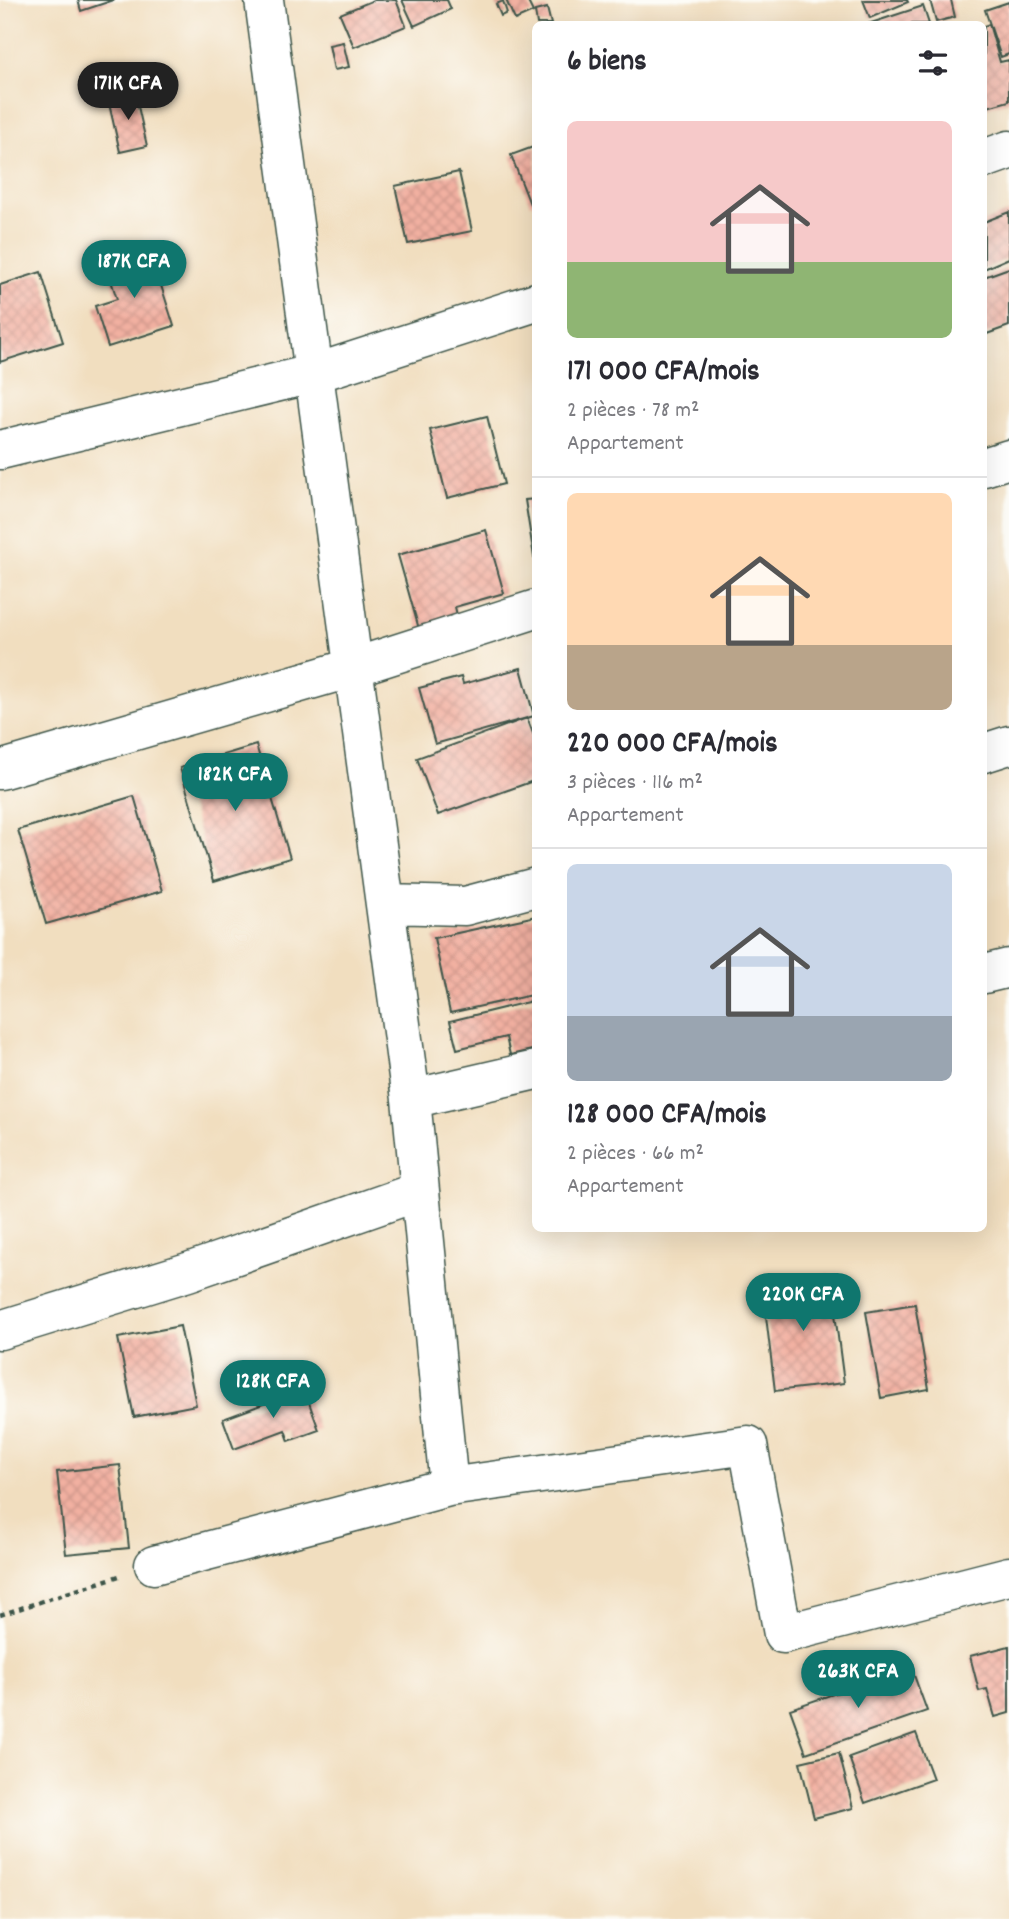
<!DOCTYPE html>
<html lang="fr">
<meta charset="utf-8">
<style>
body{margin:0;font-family:Dekko,sans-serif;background:#f7f7f7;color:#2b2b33;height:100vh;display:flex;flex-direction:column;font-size:26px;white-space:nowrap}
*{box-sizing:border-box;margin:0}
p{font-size:23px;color:#7c7c81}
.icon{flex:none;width:38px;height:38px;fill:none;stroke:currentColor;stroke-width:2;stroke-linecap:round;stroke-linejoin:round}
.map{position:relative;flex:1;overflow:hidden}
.details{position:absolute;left:532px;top:21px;width:455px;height:1211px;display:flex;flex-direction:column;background:#fff;border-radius:10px;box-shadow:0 7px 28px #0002}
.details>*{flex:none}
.price{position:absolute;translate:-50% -60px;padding:0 16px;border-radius:24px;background:#0f766e;color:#fff;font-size:23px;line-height:46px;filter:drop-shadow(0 2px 4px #0008)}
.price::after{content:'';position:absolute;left:50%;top:42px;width:21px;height:16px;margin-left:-10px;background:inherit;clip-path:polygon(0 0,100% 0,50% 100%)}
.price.active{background:#222;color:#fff}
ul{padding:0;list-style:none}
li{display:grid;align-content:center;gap:14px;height:371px;padding:0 35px}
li+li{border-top:2px solid #e1e1e2}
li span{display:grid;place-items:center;height:217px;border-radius:10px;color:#555}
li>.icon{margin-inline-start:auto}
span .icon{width:126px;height:126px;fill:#fffc;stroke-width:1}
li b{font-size:30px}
h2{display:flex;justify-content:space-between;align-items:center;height:84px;padding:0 35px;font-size:30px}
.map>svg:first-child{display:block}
.building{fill:url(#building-cross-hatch)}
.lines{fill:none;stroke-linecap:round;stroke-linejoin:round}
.minor-casing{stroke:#3e5549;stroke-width:41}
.path{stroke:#3e5549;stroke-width:4.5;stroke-dasharray:5 5;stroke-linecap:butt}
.minor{stroke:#fff;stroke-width:38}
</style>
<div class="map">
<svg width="1009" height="1919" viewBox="0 0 1009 1919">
<defs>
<pattern id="building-cross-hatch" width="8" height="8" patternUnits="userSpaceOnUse" patternTransform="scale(1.75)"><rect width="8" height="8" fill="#f2b0a1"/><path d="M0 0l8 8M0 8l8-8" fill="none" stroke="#cf988b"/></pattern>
</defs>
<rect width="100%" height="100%" fill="#fdfcf7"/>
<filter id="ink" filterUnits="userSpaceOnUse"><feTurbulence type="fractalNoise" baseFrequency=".0143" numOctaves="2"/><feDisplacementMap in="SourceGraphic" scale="14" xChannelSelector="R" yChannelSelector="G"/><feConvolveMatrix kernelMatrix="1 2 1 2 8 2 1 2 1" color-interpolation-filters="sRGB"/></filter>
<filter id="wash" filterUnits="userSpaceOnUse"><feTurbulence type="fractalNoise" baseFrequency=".00686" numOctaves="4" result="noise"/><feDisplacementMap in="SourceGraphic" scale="28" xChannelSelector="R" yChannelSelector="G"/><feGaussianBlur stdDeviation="1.57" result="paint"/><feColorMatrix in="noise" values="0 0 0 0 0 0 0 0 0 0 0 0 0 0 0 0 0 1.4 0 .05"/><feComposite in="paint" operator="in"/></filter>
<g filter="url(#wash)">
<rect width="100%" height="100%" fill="#f1debf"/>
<g id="blocks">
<path class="building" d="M78 0H114L81 11Z
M374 0H396L406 26 354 47 340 14Z
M402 0H447L451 9 414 26Z
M506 0H527L533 12 515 20Z
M863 0H907L908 2 870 18Z
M930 0H951L955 17 936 22Z
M503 1 507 13 501 16 496 4Z
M1009 2V54L1001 57 985 10Z
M923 6 929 24H868Z
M547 8 551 24H537L535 11Z
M989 24 1000 62 1009 60V101L984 108V26Z
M343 42 349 67 334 70 329 45Z
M135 93 147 146 120 152 108 99Z
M536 146V202L530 204 511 155Z
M459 172 472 231 408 244 395 186Z
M1009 212V258L984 269V222Z
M149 248 174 326 108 347 95 306 117 299 105 262Z
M1009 268V326L984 335V277Z
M41 272 63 342 0 362V285Z
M487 416 504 484 447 498 430 430Z
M536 499V557H534L525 500Z
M486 530 504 593 455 607 458 619 419 629 398 555Z
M521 668 534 716 435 744 419 688 461 677 463 684Z
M527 718 536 741V780L438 815 417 758Z
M256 745 290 858 214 881 180 768Z
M134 796 162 891 46 924 18 830Z
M536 916V994L450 1013 434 938Z
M536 1000V1049L510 1055 506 1037 457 1049 450 1021Z
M830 1275 844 1383 775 1391 762 1283Z
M915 1304 929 1389 881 1398 866 1312Z
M180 1326 196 1405 134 1417 118 1338Z
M304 1389 319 1430 289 1441 285 1430 234 1449 223 1419Z
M120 1465 129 1548 66 1554 57 1472Z
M1009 1646V1713L995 1717 987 1689 979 1691 970 1656Z
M911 1667 927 1711 806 1753 790 1709Z
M916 1733 933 1779 865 1803 849 1757Z
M839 1753 853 1808 814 1818 800 1762Z"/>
</g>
</g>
<g filter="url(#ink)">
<use href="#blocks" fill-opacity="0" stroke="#3e5549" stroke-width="2"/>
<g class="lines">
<g class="minor-casing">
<path id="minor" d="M264 0 411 1099 449 1487
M984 159 1009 150
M0 450 316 373 536 302
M984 467 1009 459
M984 753 1009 745
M0 770 355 667 536 609
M385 904 465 906 536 887
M984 974 1009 968
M411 1099 536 1070
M0 1330 188 1272 420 1191
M154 1565 449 1487 748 1445 783 1634 1009 1576"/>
</g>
<path class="path" d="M0 1615 122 1575"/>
<use href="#minor" class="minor"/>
</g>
</g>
</svg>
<b class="price active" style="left:128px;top:122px">171K CFA</b>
<b class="price" style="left:134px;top:300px">187K CFA</b>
<b class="price" style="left:235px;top:813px">182K CFA</b>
<b class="price" style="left:803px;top:1333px">220K CFA</b>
<b class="price" style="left:273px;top:1420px">128K CFA</b>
<b class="price" style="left:858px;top:1710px">263K CFA</b>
<section class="details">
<h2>6 biens<svg class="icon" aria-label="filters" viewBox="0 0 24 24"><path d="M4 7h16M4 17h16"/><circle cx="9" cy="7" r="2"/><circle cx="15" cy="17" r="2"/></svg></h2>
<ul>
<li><span style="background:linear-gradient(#f6c9c9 65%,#8fb573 0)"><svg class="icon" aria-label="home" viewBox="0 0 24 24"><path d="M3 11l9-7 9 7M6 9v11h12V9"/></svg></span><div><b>171 000 CFA/mois</b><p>2 pièces · 78 m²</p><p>Appartement</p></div></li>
<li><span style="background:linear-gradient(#ffd9b3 70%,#b9a48a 0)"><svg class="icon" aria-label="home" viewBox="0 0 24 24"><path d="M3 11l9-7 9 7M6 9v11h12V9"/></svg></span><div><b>220 000 CFA/mois</b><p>3 pièces · 116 m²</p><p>Appartement</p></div></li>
<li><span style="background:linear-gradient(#c9d6e8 70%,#9aa5b1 0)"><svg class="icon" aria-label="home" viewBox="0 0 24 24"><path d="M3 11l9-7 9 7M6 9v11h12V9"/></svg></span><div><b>128 000 CFA/mois</b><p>2 pièces · 66 m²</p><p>Appartement</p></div></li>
</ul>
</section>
</div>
